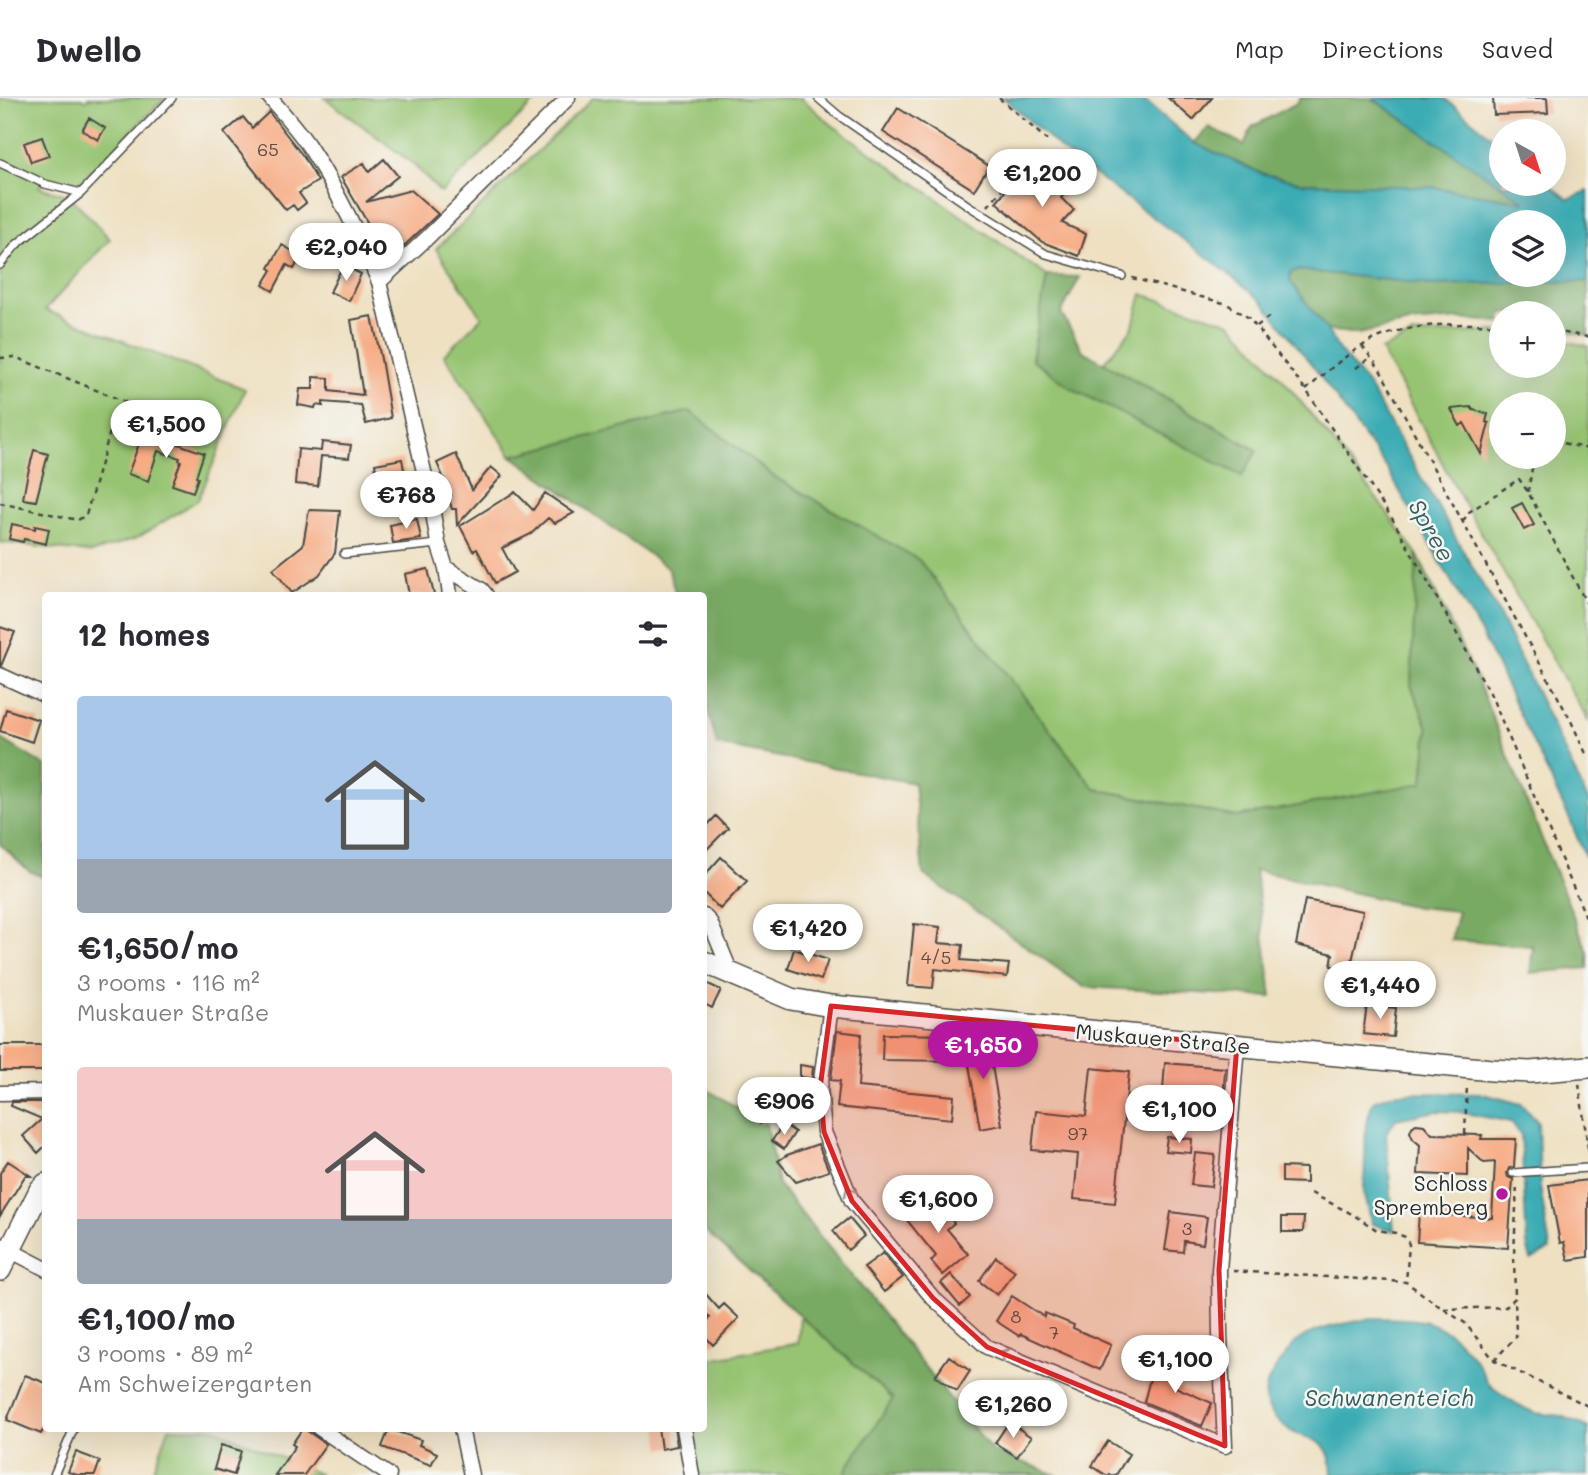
<!DOCTYPE html>
<meta charset="utf-8">
<style>
body{margin:0;font-family:Mali,sans-serif;background:#f7f7f7;color:#2b2b33;height:100vh;display:flex;flex-direction:column;font-size:26px;white-space:nowrap}
*{box-sizing:border-box;margin:0}
p{font-size:23px;color:#7c7c81}
.icon{flex:none;width:38px;height:38px;fill:none;stroke:currentColor;stroke-width:2;stroke-linecap:round;stroke-linejoin:round}
.map{position:relative;flex:1;overflow:hidden}
.details{position:absolute;left:42px;top:494px;width:665px;height:840px;display:flex;flex-direction:column;background:#fff;border-radius:7px;box-shadow:0 7px 28px #0002}
.details>*{flex:none}
.needle{width:46px;rotate:141deg}
.buttons{position:absolute;left:1489px;top:21px;display:grid;gap:14px}
.buttons a{display:grid;place-items:center;width:77px;height:77px;border-radius:50%;background:#fff;box-shadow:0 7px 28px #0002;font-size:35px}
.price{position:absolute;translate:-50% -60px;padding:0 16px;border-radius:24px;background:#fff;color:#222;font-size:23px;line-height:46px;filter:drop-shadow(0 2px 4px #0008)}
.price::after{content:'';position:absolute;left:50%;top:42px;width:21px;height:16px;margin-left:-10px;background:inherit;clip-path:polygon(0 0,100% 0,50% 100%)}
.price.active{background:#b5179e;color:#fff}
ul{padding:0;list-style:none}
li{display:grid;align-content:center;gap:14px;height:371px;padding:0 35px}
li span{display:grid;place-items:center;height:217px;border-radius:7px;color:#555}
li>.icon{margin-inline-start:auto}
span .icon{width:126px;height:126px;fill:#fffc;stroke-width:1}
li b{font-size:30px}
h2{display:flex;justify-content:space-between;align-items:center;height:84px;padding:0 35px;font-size:30px}
header{display:flex;align-items:center;gap:42px;box-sizing:border-box;height:98px;padding:0 35px;background:#fff;border-bottom:2px solid #e1e1e2}
header strong{font-size:33px}
nav{display:flex;gap:38px;margin-inline-start:auto;font-size:24px}
.map>svg:first-child{display:block}
.green{fill:#97c472;stroke:#61784e;stroke-width:2;fill-rule:evenodd}
.forest{fill:#79aa64;stroke:#526a48;stroke-width:2}
.water{fill:#3aacb3;stroke:#326c6f;stroke-width:2;fill-rule:evenodd}
.building{fill:#f7ac84}
.lines{fill:none;stroke-linecap:round;stroke-linejoin:round}
.lane-casing{stroke:#484642;stroke-width:10}
.street-casing{stroke:#484642;stroke-width:17}
.primary-casing{stroke:#484642;stroke-width:24}
.path{stroke:#484642;stroke-width:2.5;stroke-dasharray:5 5;stroke-linecap:butt}
.lane{stroke:#fff;stroke-width:7}
.street{stroke:#fff;stroke-width:14}
.primary{stroke:#fff;stroke-width:21}
.oneway{stroke:#a0a0a0}
.marked{fill:#d62828;fill-opacity:0.2;stroke:#d62828;stroke-width:5;stroke-linejoin:round}
.poi-dot{fill:#b5179e;stroke:#f6f6f2;stroke-width:2.5}
.labels{text-anchor:middle;dominant-baseline:central;stroke-width:5;stroke-linejoin:round;paint-order:stroke}
.number-label{font-size:18px;fill:#5e4b41}
.street-label{font-size:21px;fill:#2b2b2b;stroke:#f6f6f2}
.poi-label{font-size:21px;fill:#2b2b2b;stroke:#f6f6f2;text-anchor:end}
.water-label{font-size:23px;font-style:italic;fill:#315f61;stroke:#f6f6f2}
</style>
<header>
<strong>Dwello</strong>
<nav><a>Map</a><a>Directions</a><a>Saved</a></nav>
</header>
<div class="map">
<svg width="1588" height="1377" viewBox="0 0 1588 1377">
<rect width="100%" height="100%" fill="#f6f6f2"/>
<filter id="ink" filterUnits="userSpaceOnUse"><feTurbulence type="fractalNoise" baseFrequency=".0143" numOctaves="2"/><feDisplacementMap in="SourceGraphic" scale="14" xChannelSelector="R" yChannelSelector="G"/><feConvolveMatrix kernelMatrix="1 2 1 2 8 2 1 2 1" color-interpolation-filters="sRGB"/></filter>
<filter id="wash" filterUnits="userSpaceOnUse"><feTurbulence type="fractalNoise" baseFrequency=".00686" numOctaves="4" result="noise"/><feDisplacementMap in="SourceGraphic" scale="28" xChannelSelector="R" yChannelSelector="G"/><feGaussianBlur stdDeviation="1.57" result="paint"/><feColorMatrix in="noise" values="0 0 0 0 0 0 0 0 0 0 0 0 0 0 0 0 0 1.4 0 .05"/><feComposite in="paint" operator="in"/></filter>
<g filter="url(#wash)">
<rect width="100%" height="100%" fill="#eee0c1"/>
<path class="green" d="M0 0H81L86 2 88 0H165L78 87 47 81 39 89 70 98 110 141 45 212 245 291 198 402 137 440 91 455 0 444Z
M325 0H539L441 95 412 65Z
M593 0H801L832 27 1047 178 1032 261 1071 290 1242 378 1257 352 1104 264 1132 231 1142 196 1231 225 1284 283 1330 340 1371 393 1417 456 1411 587 1428 630 1423 685 1352 700 1237 719 1095 691 919 462 773 378 690 313 512 358 444 257 482 219 436 151Z
M1496 233 1501 234 1502 268H1554V241L1588 248V623L1469 414 1381 252 1413 237ZM1502 306H1554V359H1502Z
M800 1217 893 1301 847 1371V1377H692L684 1330H704V1262L798 1245Z
M169 1330H214L321 1377H152Z"/>
<path class="forest" d="M1300 0H1371L1527 104 1431 89 1302 85 1260 75 1194 45 1209 29 1244 47 1252 29 1297 5Z
M1299 172 1433 187 1588 183V237L1554 231V215H1502L1501 224 1460 221 1409 225 1358 236 1327 232 1290 183 1291 174Z
M1047 178 1080 179 1061 215 1083 253 1257 353 1242 378 1071 290 1032 261Z
M690 313 773 378 919 462 1095 691 1237 719 1423 685 1428 630 1411 587 1417 456 1478 584 1588 854V870L1530 875 1533 848 1451 842 1458 813 1417 809 1255 772 1272 899 1084 889 923 776 914 685 717 647 704 598V497H676L668 470 512 358Z
M0 640 45 668V780L29 773 0 746Z
M704 990 766 1026 778 1086 992 1353 1057 1377H847L846 1371 893 1301 704 1132Z"/>
<path class="water" d="M1004 0H1142L1194 45 1260 75 1302 85 1431 89 1525 104 1372 0H1444L1501 46 1502 86H1549L1568 101 1588 93V183L1433 187 1299 172 1291 174 1290 183 1327 232 1339 252 1368 287 1497 512 1588 702V766L1570 722 1482 537 1386 369 1315 271 1263 204 1215 165 1064 54ZM1502 124H1554V177H1502Z
M1396 995 1484 996 1521 1006 1538 1024 1540 1088 1550 1151 1531 1162 1527 1146 1521 1037 1511 1024 1459 1014 1437 1013 1396 1021 1386 1035 1394 1133 1372 1126 1364 1094 1366 1026 1373 1003Z
M1371 1220C1421 1221 1442 1218 1475 1262 1483 1272 1484 1284 1496 1292 1507 1300 1521 1309 1533 1314 1541 1317 1551 1316 1560 1318 1568 1320 1577 1324 1585 1328L1588 1330V1377H1332C1331 1330 1305 1349 1280 1325 1255 1302 1266 1281 1284 1259 1290 1251 1294 1244 1303 1239 1323 1228 1348 1226 1371 1220Z"/>
<g id="blocks">
<path class="building" d="M1168 0H1212L1193 22Z
M1493 0H1547L1548 15 1494 17Z
M898 10 989 68 974 92 883 34Z
M269 14 303 58 318 83 299 95 306 105 297 112 293 107 286 112 224 35 243 19 252 30Z
M89 20 105 30 98 42 82 32Z
M42 39 49 58 31 64 24 45Z
M384 61 398 78 366 104 411 92 438 116 389 162 341 79 364 65 369 74Z
M1030 63 1066 94 1061 100 1074 112 1062 125 1086 136 1079 158 1042 144 996 104Z
M308 136 339 148 331 168 300 156Z
M282 147 301 158 294 171 287 167 273 193 263 187 272 172 269 170Z
M343 167 361 176 349 203 330 194Z
M372 218 381 261 391 320 366 326 361 307 323 304V308L316 307 315 310 298 307 300 291H313V279L329 280V293L363 297 351 222Z
M1471 309 1473 312 1488 316 1486 324 1489 325 1481 356 1464 325 1460 328 1451 311Z
M144 332 165 339 164 341 204 355 196 379 198 380 193 394 172 387 181 363 179 362 180 360 158 353 148 383 128 376Z
M322 344 351 347 349 360 321 358 318 388 295 386 298 351 321 353Z
M34 352 48 356 36 403 23 401 27 379Z
M456 356 472 392 491 369 502 378 457 427 456 411H452L448 398 451 397 437 365Z
M402 361 411 409 378 407 376 390H379L375 366Z
M515 394 533 412 545 395 574 415 555 425 548 420 531 436 502 450 515 474 495 485 477 451 473 453 460 428Z
M1522 405 1534 427 1524 432 1512 410Z
M309 412 340 413 335 455 319 477 292 495 273 471 303 447Z
M417 421 421 441 393 445 390 427Z
M12 426 35 431V428L49 431 46 446 24 441 23 444 9 441Z
M428 471 434 497H409L405 476Z
M0 529 15 534 1 568 0 567Z
M6 611 39 622 32 644 0 633Z
M716 718 728 730 704 754V731Z
M721 759 747 783 720 811 704 795V778Z
M1305 802 1363 813 1347 886 1336 884 1339 869 1331 868 1333 856 1296 847Z
M779 817 801 826 791 849 770 840Z
M914 826 940 829 938 845 963 847 961 862 1009 866 1007 879 935 871 933 890 908 888Z
M794 851 828 862 821 882 788 871Z
M704 884 721 892 712 910 704 906Z
M1367 907 1396 910 1393 939 1363 936Z
M837 933 861 936 858 989 954 998 952 1021 837 1009 840 983 831 982Z
M883 936 959 937 957 963 882 962Z
M964 938H987L1002 1027 980 1031Z
M0 947H46V973H0Z
M1165 965 1225 970 1223 1006 1192 1004V995L1163 992Z
M800 967 813 969 812 980H810L809 995 760 1026 741 997 766 982 781 1006 808 980 800 979Z
M1091 970 1129 974 1115 1105 1074 1101 1078 1056 1032 1052 1036 1013 1086 1018Z
M12 1004H46V1047L38 1055 23 1038 42 1021 11 1008Z
M783 1026 795 1034 784 1051 772 1043Z
M1416 1026 1424 1027 1432 1036 1482 1037 1481 1041H1516L1514 1069 1509 1070 1507 1075 1508 1079 1513 1081 1508 1150 1417 1144 1419 1115 1492 1120 1495 1064 1484 1065 1468 1050V1078L1418 1076 1420 1047 1413 1041 1410 1034 1412 1029Z
M1167 1039 1192 1041 1191 1055 1165 1053Z
M818 1046 829 1073 796 1084 778 1063 787 1057Z
M1195 1055 1215 1057 1211 1089 1191 1087Z
M8 1063 31 1078H25L0 1118V1075Z
M1282 1069 1306 1070V1085L1282 1084Z
M1588 1082V1159L1568 1162 1564 1144 1560 1145 1549 1087Z
M934 1099 954 1125 947 1131 968 1156 943 1177 931 1163 936 1158 906 1121Z
M1171 1114 1207 1119 1203 1146 1184 1143 1183 1154 1165 1152Z
M1282 1119H1304L1303 1134H1282Z
M849 1120 864 1138 848 1152 833 1133Z
M883 1155 903 1179 884 1194 864 1169Z
M996 1159 1015 1173 997 1197 979 1183Z
M951 1176 970 1199 960 1208 941 1185Z
M704 1194 719 1211 724 1206 739 1220 713 1247 704 1237V1227L710 1220 704 1213Z
M1012 1198 1044 1219 1045 1215 1074 1227 1073 1230 1111 1247 1100 1272 1021 1236 1019 1238 996 1223Z
M1170 1255 1181 1258 1173 1288 1212 1305 1202 1328 1144 1304 1152 1273 1164 1276Z
M949 1258 970 1273 957 1293 935 1278Z
M25 1277 46 1285V1326L41 1336 7 1322Z
M1009 1324 1031 1339 1017 1359 995 1345Z
M303 1330 326 1346 304 1377H275L295 1348 292 1346Z
M658 1330H675L677 1348 661 1351Z
M389 1331 421 1342 419 1347 437 1355 431 1367 382 1349Z
M1108 1343 1129 1356 1116 1377H1106L1092 1368Z
M221 1347 241 1353 234 1377 214 1371Z
M76 1354 100 1363 95 1377H77L68 1374Z"/>
</g>
</g>
<g filter="url(#ink)">
<use href="#blocks" fill-opacity="0" stroke="#484642" stroke-width="2"/>
<g class="lines">
<g class="lane-casing">
<path id="lane" d="M818 0 838 17 969 108 1046 156 1122 178
M0 65 45 86 81 95 172 0
M0 167 16 147 81 95
M344 456 438 446
M1513 1075 1588 1070
M54 1377 74 1330"/>
</g>
<g class="street-casing">
<path id="street" d="M270 0C283 15 297 31 308 47 336 90 359 137 379 184L431 403 438 445 446 470 450 497
M379 184 426 141 568 0
M446 470 482 492 486 497
M0 577 46 598
M704 818 710 824 731 875
M831 908 820 990 824 1034 852 1103 933 1200 987 1249 1225 1348 1220 1237 1219 1172 1237 947
M0 995 46 994
M0 1147 46 1171
M319 1330 389 1377
M461 1330 471 1377
M684 1330 692 1377"/>
</g>
<g class="primary-casing">
<path id="primary" d="M704 864 791 901 831 908 1492 972 1530 974 1588 969
M0 1172 40 1092 46 1086"/>
</g>
<path class="path" d="M999 0 1047 42
M988 108 1016 74
M1132 180 1227 206 1249 220 1306 292 1393 422 1490 595 1588 824
M1257 228 1271 217
M1554 233 1588 239
M1362 248 1379 270 1571 623 1588 660
M0 260 15 259 155 316 185 325 215 329
M1356 270 1371 259
M1306 292C1323 277 1343 259 1362 248 1400 224 1458 225 1502 227
M1554 343 1588 351
M1528 394 1534 359
M0 405 78 422 86 417 116 313
M1463 423 1469 414 1519 381 1528 394 1588 508
M1579 986 1588 1050
M1465 1036 1467 987
M1311 1095 1352 1116 1377 1132 1396 1135 1405 1139 1409 1146 1406 1184
M1233 1173 1406 1184 1443 1211 1506 1209 1515 1200 1514 1158 1517 1085
M1445 1212 1465 1225 1494 1262 1588 1308
M1494 1262 1516 1239 1515 1200"/>
<use href="#lane" class="lane"/>
<use href="#street" class="street"/>
<use href="#primary" class="primary"/>
</g>
<defs><path id="oneway-chevron" d="M-2-3.5L2.5 0L-2 3.5" fill="none" stroke-width="1.6" stroke-linecap="round" stroke-linejoin="round" transform="scale(1.75)"/></defs>
<g class="oneway">
<use href="#oneway-chevron" transform="translate(849 1093) rotate(-114)"/>
<use href="#oneway-chevron" transform="translate(1003 1256) rotate(-158)"/>
</g>
</g>
<path class="marked" d="M831 908 1237 947 1219 1172 1225 1348 987 1249 933 1200 852 1103 824 1034 820 990Z"/>
<circle class="poi-dot" cx="1502" cy="1096" r="7"/>
<g class="labels">
<g class="number-label">
<text x="268" y="51">65</text>
<text x="936" y="859">4/5</text>
<text x="1078" y="1035">97</text>
<text x="1187" y="1130">3</text>
<text x="1016" y="1218">8</text>
<text x="1054" y="1234">7</text>
</g>
<g class="street-label">
<text transform="translate(1163 940) rotate(5)">Muskauer Straße</text>
</g>
<g class="poi-label">
<text x="1488" y="1084">Schloss<tspan x="1488" dy="24">Spremberg</tspan></text>
</g>
<g class="water-label">
<text transform="translate(1432 432) rotate(60)">Spree</text>
<text x="1389" y="1299">Schwanenteich</text>
</g>
</g>
</svg>
<div class="buttons">
<a><svg class="needle" viewBox="-14 -14 28 28"><path d="M0-13l5 13h-10z" fill="#e53935"/><path d="M0 13l5-13h-10z" fill="#7c7c81"/></svg></a>
<a><svg class="icon" aria-label="layers" viewBox="0 0 24 24"><path d="M12 4l9 5-9 5-9-5zM3 14l9 5 9-5"/></svg></a>
<a>+</a>
<a>−</a>
</div>
<b class="price" style="left:1042px;top:111px">€1,200</b>
<b class="price" style="left:346px;top:185px">€2,040</b>
<b class="price" style="left:166px;top:362px">€1,500</b>
<b class="price" style="left:406px;top:433px">€768</b>
<b class="price" style="left:808px;top:866px">€1,420</b>
<b class="price" style="left:1380px;top:923px">€1,440</b>
<b class="price active" style="left:983px;top:983px">€1,650</b>
<b class="price" style="left:784px;top:1039px">€906</b>
<b class="price" style="left:1179px;top:1047px">€1,100</b>
<b class="price" style="left:938px;top:1137px">€1,600</b>
<b class="price" style="left:1175px;top:1297px">€1,100</b>
<b class="price" style="left:1013px;top:1342px">€1,260</b>
<section class="details">
<h2>12 homes<svg class="icon" aria-label="filters" viewBox="0 0 24 24"><path d="M4 7h16M4 17h16"/><circle cx="9" cy="7" r="2"/><circle cx="15" cy="17" r="2"/></svg></h2>
<ul>
<li><span style="background:linear-gradient(#a9c7e8 75%,#9aa5b1 0)"><svg class="icon" aria-label="home" viewBox="0 0 24 24"><path d="M3 11l9-7 9 7M6 9v11h12V9"/></svg></span><div><b>€1,650/mo</b><p>3 rooms · 116 m²</p><p>Muskauer Straße</p></div></li>
<li><span style="background:linear-gradient(#f6c9c9 70%,#9aa5b1 0)"><svg class="icon" aria-label="home" viewBox="0 0 24 24"><path d="M3 11l9-7 9 7M6 9v11h12V9"/></svg></span><div><b>€1,100/mo</b><p>3 rooms · 89 m²</p><p>Am Schweizergarten</p></div></li>
</ul>
</section>
</div>
